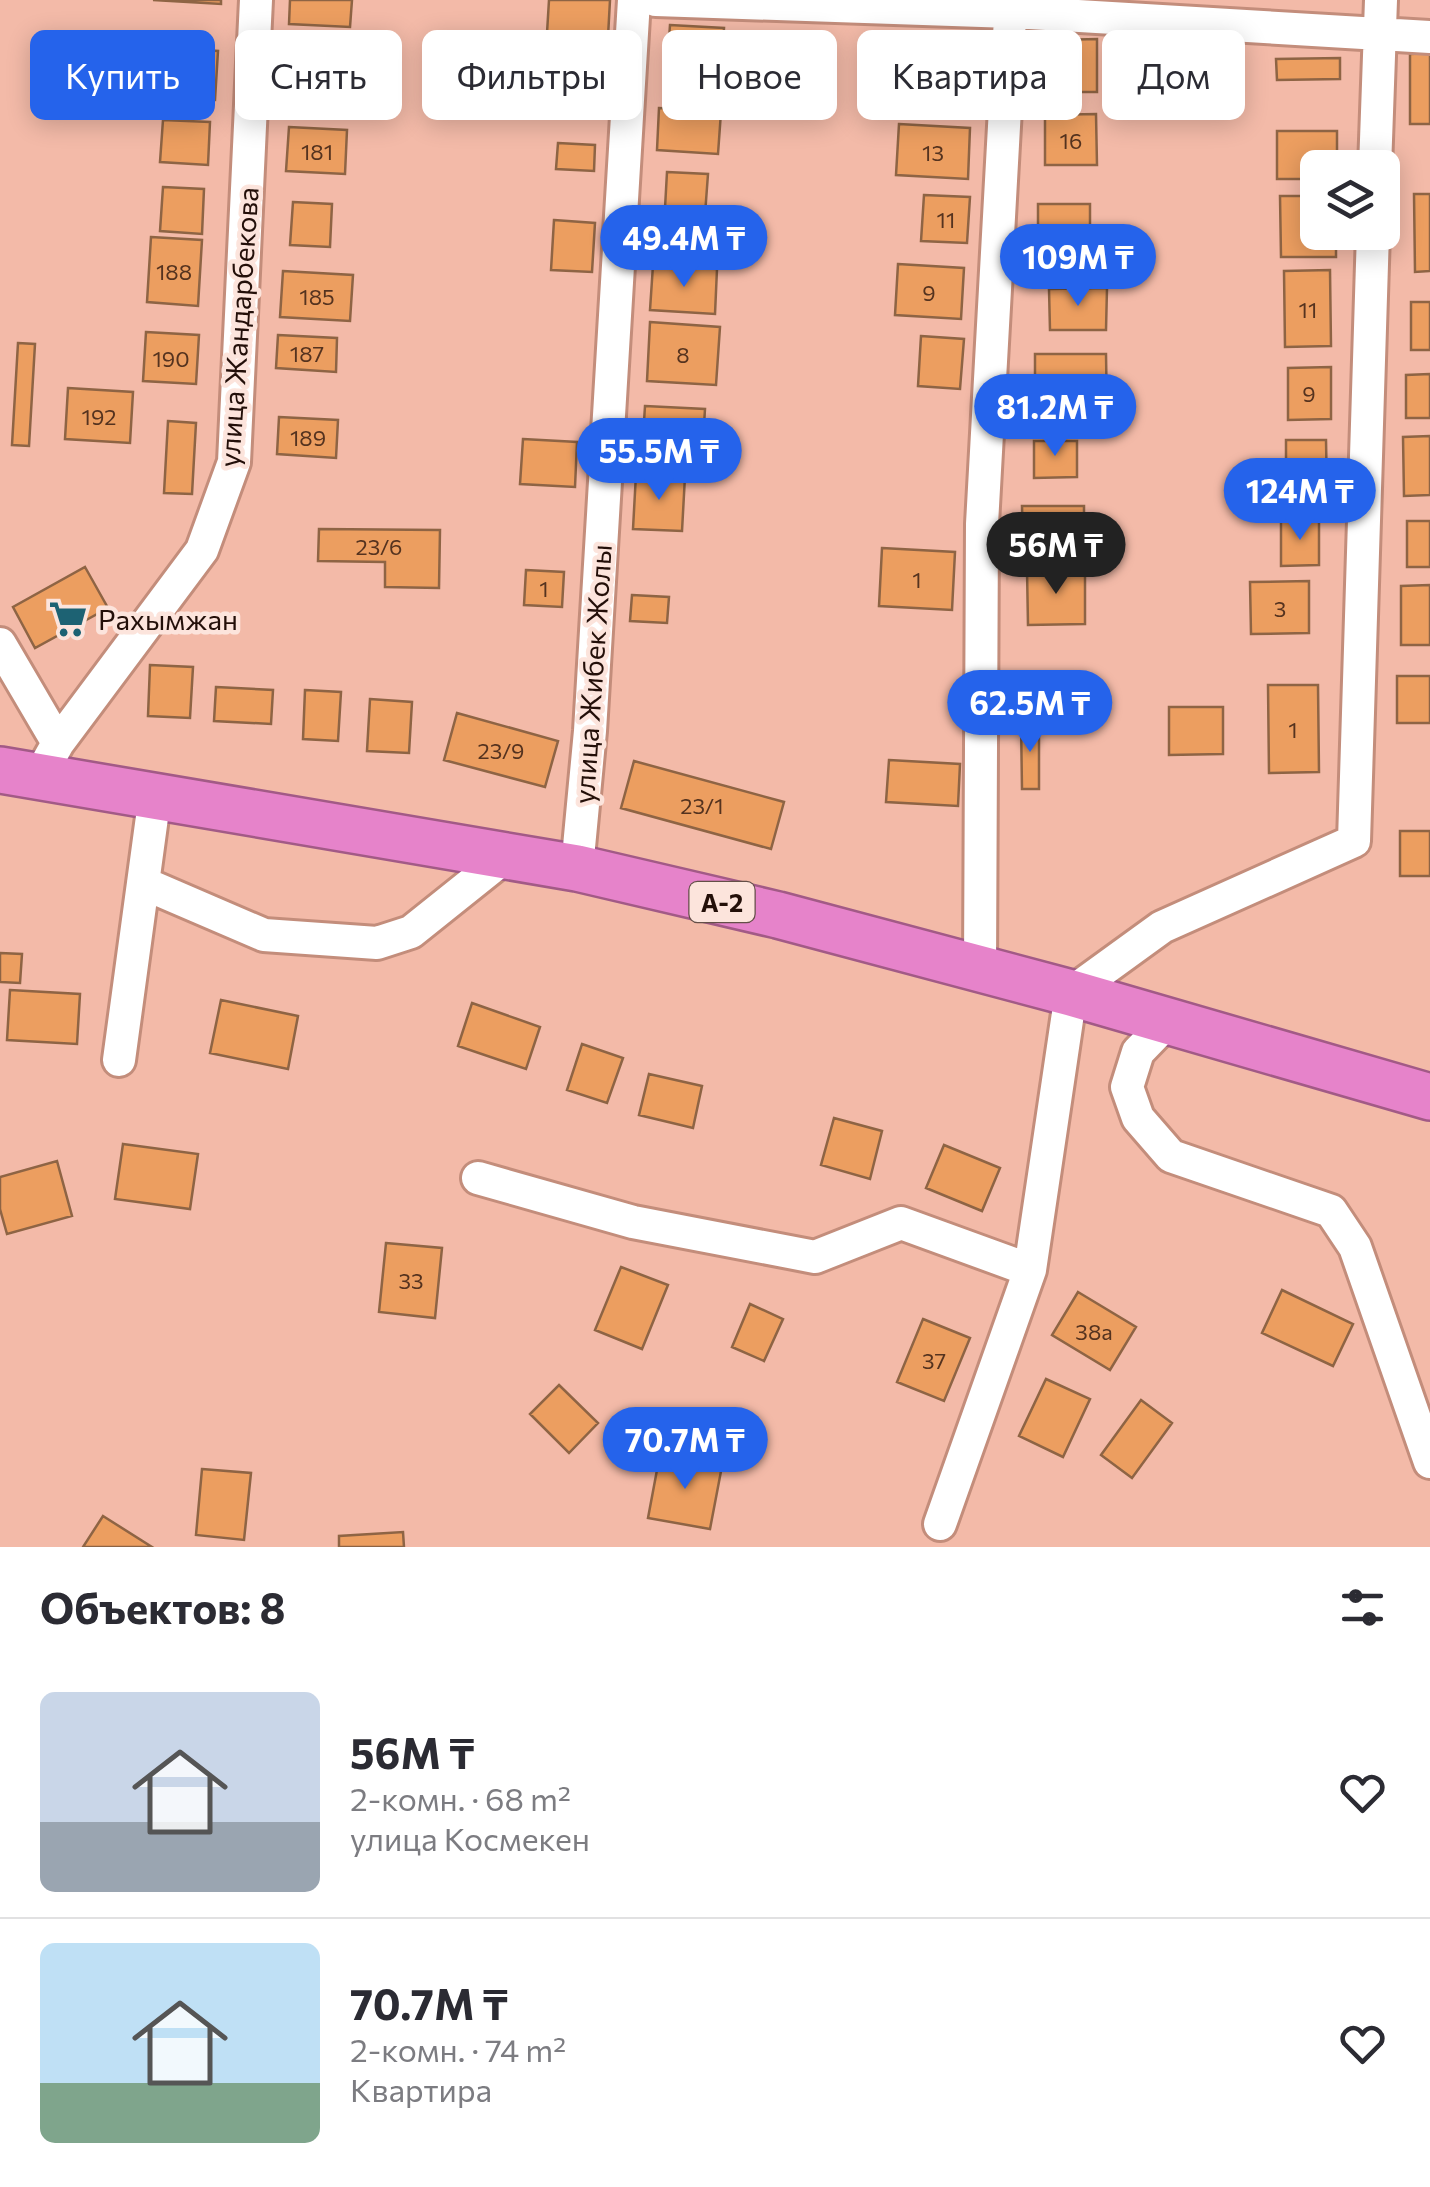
<!DOCTYPE html>
<html lang="ru">
<meta charset="utf-8">
<style>
body{margin:0;font-family:Commissioner,sans-serif;background:#f7f7f7;color:#2b2b33;height:100vh;display:flex;flex-direction:column;font-size:38px;white-space:nowrap}
*{box-sizing:border-box;margin:0}
p{font-size:32px;color:#7c7c81}
.icon{flex:none;width:55px;height:55px;fill:none;stroke:currentColor;stroke-width:2;stroke-linecap:round;stroke-linejoin:round}
.map{position:relative;height:1547px;overflow:hidden}
.drawer{display:flex;flex-direction:column;background:#fff;flex:1}
.drawer>*{flex:none}
.banner{position:absolute;left:30px;top:30px;width:1370px;height:90px;display:flex;gap:20px}
.controls{position:absolute;left:1300px;top:150px;display:grid;gap:20px}
.controls a{display:grid;place-items:center;width:100px;height:100px;border-radius:15px;background:#fff;box-shadow:0 5px 25px #0003;font-size:50px}
.price{position:absolute;translate:-50% -85px;padding:0 22px;border-radius:35px;background:#2563eb;color:#fff;font-size:32px;line-height:65px;filter:drop-shadow(0 2px 5px #0008)}
.price::after{content:'';position:absolute;left:50%;top:60px;width:30px;height:22px;margin-left:-15px;background:inherit;clip-path:polygon(0 0,100% 0,50% 100%)}
.price.selected{background:#222;color:#fff}
ul{padding:0;list-style:none}
li{display:flex;align-items:center;gap:30px;height:250px;padding:0 40px}
li+li{border-top:2px solid #e1e1e2}
li span{display:grid;place-items:center;flex:none;width:280px;height:200px;border-radius:15px;color:#555}
li>.icon{margin-inline-start:auto}
span .icon{width:120px;height:120px;fill:#fffc;stroke-width:1}
li b{font-size:42px}
h2{display:flex;justify-content:space-between;align-items:center;height:120px;padding:0 40px;font-size:42px}
.tag{padding:0 35px;border-radius:15px;background:#fff;box-shadow:0 5px 25px #0003;font-size:35px;line-height:90px}
.tag.selected{background:#2563eb;color:#fff}
.map>svg:first-child{display:block}
.building{fill:#ec9e60;stroke:#8e6444;stroke-width:2.5}
.lines{fill:none;stroke-linecap:round;stroke-linejoin:round}
.minor-casing{stroke:#c38d7b;stroke-width:38}
.highway-casing{stroke:#a25a86;stroke-width:50}
.minor{stroke:#fff;stroke-width:32}
.highway{stroke:#e683ca;stroke-width:45}
.labels{text-anchor:middle;dominant-baseline:central;stroke-width:9;stroke-linejoin:round;paint-order:stroke}
.number-label{font-size:22px;fill:#55331f}
.shield{fill:#fce4dc;stroke:#644f48;stroke-width:2.5}
.shield-label{font-size:25px;font-weight:bold;fill:#230f09}
.street-label{font-size:28px;fill:#230f09;stroke:#fce4dc}
.poi-label{font-size:28px;fill:#230f09;stroke:#fce4dc;text-anchor:start}
</style>
<div class="map">
<svg width="1430" height="1547" viewBox="0 0 1430 1547">
<rect width="100%" height="100%" fill="#f3baa8"/>
<path class="building" d="M153 0H221V4Z
M290 0H352L350 27 289 24Z
M549 0H610L608 37 547 33Z
M670 25 724 28 721 85 666 82Z
M904 32 977 37 974 94 900 90Z
M1097 39V92H1057L1056 40Z
M173 48 218 51 215 100 170 98Z
M1430 53V124H1410V54Z
M293 54 358 58 355 112 289 108Z
M1340 58V79L1277 80 1276 59Z
M546 65 605 68 602 116 543 113Z
M659 108 721 112 718 154 657 150Z
M1096 114 1097 165H1045V115Z
M163 120 210 122 208 165 160 162Z
M899 124 970 128 968 179 896 175Z
M289 127 347 130 345 174 286 171Z
M1277 131H1337V168H1318V179H1277Z
M558 143 595 145 594 171 556 169Z
M667 172 708 174 704 228 664 226Z
M163 187 204 189 202 234 160 231Z
M1414 194H1430V271L1415 272Z
M924 195 970 197 967 243 921 241Z
M1280 196H1318V232H1336V257H1281Z
M293 202 332 204 330 247 290 245Z
M1038 204H1090V259H1038Z
M554 220 595 223 592 272 551 270Z
M151 237 202 240 198 306 147 302Z
M898 264 964 268 961 319 895 315Z
M653 265 717 269 715 314 650 310Z
M1330 270 1331 346 1285 347 1284 271Z
M283 271 353 275 350 321 280 317Z
M1107 288 1106 330H1050L1049 289Z
M1411 302H1430V350H1411Z
M650 322 720 327 716 385 647 381Z
M146 332 199 335 196 384 143 381Z
M278 335 337 338 336 372 276 368Z
M921 336 964 339 960 389 918 386Z
M18 343 35 344 29 446 12 445Z
M1035 354H1106L1107 416 1035 417Z
M1331 367V419L1288 420V368Z
M1430 374V418H1406V375Z
M68 388 133 392 130 443 65 439Z
M645 406 705 409 702 457 642 453Z
M279 417 338 420 336 458 277 454Z
M168 421 196 423 192 494 164 493Z
M1430 436V495L1404 496 1403 437Z
M523 439 577 442 575 487 520 484Z
M1286 440H1326L1327 494 1286 495Z
M1034 441H1077V477L1034 478Z
M636 474 685 476 682 531 633 529Z
M1022 506H1084V545L1023 546Z
M1281 521H1319V565L1281 566Z
M1407 521H1430V567H1407Z
M319 529 440 530 439 588 385 587V562L318 561Z
M882 548 955 552 952 610 879 606Z
M85 567 108 608 35 648 13 607Z
M526 570 564 572 562 607 524 605Z
M1027 570H1085V624L1028 625Z
M1309 581V633L1251 634 1250 582Z
M1430 585V645H1401V586Z
M632 595 669 597 667 623 630 621Z
M150 665 193 667 190 718 148 716Z
M1397 676H1430V723H1397Z
M1268 685H1318L1319 772 1269 773Z
M216 687 273 690 271 724 214 721Z
M305 690 341 692 338 741 303 739Z
M370 699 412 702 409 753 367 751Z
M1169 707H1223V754L1169 755Z
M457 713 558 741 545 787 444 760Z
M1021 722H1039V789H1022Z
M889 760 960 764 958 806 886 802Z
M634 761 784 802 771 849 621 808Z
M1400 831H1430V876H1400Z
M0 953 22 954 20 983 0 982Z
M10 990 80 994 77 1044 7 1040Z
M221 1000 298 1016 288 1069 210 1053Z
M472 1003 540 1027 526 1069 458 1046Z
M582 1044 623 1058 607 1103 567 1090Z
M649 1074 702 1086 693 1128 639 1115Z
M834 1118 882 1131 870 1179 821 1165Z
M123 1144 198 1154 190 1209 115 1199Z
M944 1145 1000 1168 982 1211 926 1188Z
M57 1161 72 1216 7 1234 0 1209V1177Z
M386 1243 442 1248 435 1318 379 1312Z
M621 1267 668 1285 642 1349 595 1330Z
M1282 1290 1353 1324 1333 1366 1262 1333Z
M1078 1292 1136 1327 1110 1370 1052 1335Z
M750 1304 783 1319 764 1361 732 1347Z
M923 1319 970 1338 944 1401 897 1382Z
M1046 1379 1090 1399 1063 1457 1019 1436Z
M559 1385 598 1423 569 1453 530 1414Z
M1141 1400 1172 1423 1132 1478 1101 1455Z
M660 1454 722 1466 710 1529 648 1518Z
M202 1469 251 1473 244 1540 196 1535Z
M103 1516 152 1547H83Z
M403 1532 404 1547H339V1536Z"/>
<g class="lines">
<g class="minor-casing">
<path id="minor" d="M656 0 1011 12 1430 37
M1375 168 1381 0
M0 644 58 743
M39 777 58 743 202 550 234 462 256 0
M577 868 590 731 634 0
M143 883 264 935 377 943 411 932 506 856
M980 970 982 524 1011 0
M1168 1021 1138 1052 1127 1087 1138 1118 1171 1156 1331 1211 1355 1247 1430 1462
M119 1060 155 795
M478 1178 633 1222 815 1257 901 1223 1030 1270
M940 1524 1030 1270 1071 993 1162 927 1354 841 1373 232"/>
</g>
<g class="highway-casing">
<path id="highway" d="M0 770 577 868 778 915 1071 993 1430 1097"/>
</g>
<use href="#minor" class="minor"/>
<use href="#highway" class="highway"/>
</g>
<defs>
<g id="supermarket-bare" transform="scale(3)"><path d="M-6-5.5h2.5l.6 2H6L4.5 2H-2.5L-4.4-4H-6ZM-1.5 3.2a1.3 1.3 0 1 0 .1 0ZM3 3.2a1.3 1.3 0 1 0 .1 0Z" fill="#1d6273" stroke="#fce4dc" stroke-width="2.5" paint-order="stroke"/></g>
</defs>
<g fill-rule="evenodd">
<use href="#supermarket-bare" x="68" y="619"/>
</g>
<g class="labels">
<g class="number-label">
<text x="1071" y="140">16</text>
<text x="317" y="151">181</text>
<text x="933" y="152">13</text>
<text x="946" y="219">11</text>
<text x="174" y="271">188</text>
<text x="929" y="292">9</text>
<text x="317" y="296">185</text>
<text x="1308" y="309">11</text>
<text x="307" y="353">187</text>
<text x="683" y="354">8</text>
<text x="171" y="358">190</text>
<text x="1309" y="393">9</text>
<text x="99" y="416">192</text>
<text x="308" y="437">189</text>
<text x="379" y="546">23/6</text>
<text x="917" y="579">1</text>
<text x="544" y="588">1</text>
<text x="1280" y="608">3</text>
<text x="1293" y="729">1</text>
<text x="501" y="750">23/9</text>
<text x="702" y="805">23/1</text>
<text x="411" y="1280">33</text>
<text x="1094" y="1331">38а</text>
<text x="934" y="1360">37</text>
</g>
<rect class="shield" x="689.5" y="882" width="65" height="40" rx="8"/>
<g class="shield-label">
<text x="722" y="902">A-2</text>
</g>
<g class="street-label">
<text transform="translate(238 327) rotate(-86)">улица Жандарбекова</text>
<text transform="translate(592 674) rotate(-86)">улица Жибек Жолы</text>
</g>
<g class="poi-label">
<text x="98" y="619">Рахымжан</text>
</g>
</g>
</svg>
<div class="controls">
<a><svg class="icon" aria-label="layers" viewBox="0 0 24 24"><path d="M12 4l9 5-9 5-9-5zM3 14l9 5 9-5"/></svg></a>
</div>
<b class="price" style="left:684px;top:290px">49.4M ₸</b>
<b class="price" style="left:1078px;top:309px">109M ₸</b>
<b class="price" style="left:1055px;top:459px">81.2M ₸</b>
<b class="price" style="left:659px;top:503px">55.5M ₸</b>
<b class="price" style="left:1300px;top:543px">124M ₸</b>
<b class="price selected" style="left:1056px;top:597px">56M ₸</b>
<b class="price" style="left:1030px;top:755px">62.5M ₸</b>
<b class="price" style="left:685px;top:1492px">70.7M ₸</b>
<div class="banner">
<a class="tag selected">Купить</a>
<a class="tag">Снять</a>
<a class="tag">Фильтры</a>
<a class="tag">Новое</a>
<a class="tag">Квартира</a>
<a class="tag">Дом</a>
</div>
</div>
<section class="drawer">
<h2>Объектов: 8<svg class="icon" aria-label="filters" viewBox="0 0 24 24"><path d="M4 7h16M4 17h16"/><circle cx="9" cy="7" r="2"/><circle cx="15" cy="17" r="2"/></svg></h2>
<ul>
<li><span style="background:linear-gradient(#c9d6e8 65%,#9aa5b1 0)"><svg class="icon" aria-label="home" viewBox="0 0 24 24"><path d="M3 11l9-7 9 7M6 9v11h12V9"/></svg></span><div><b>56M ₸</b><p>2-комн. · 68 m²</p><p>улица Космекен</p></div><svg class="icon" aria-label="heart" viewBox="0 0 24 24"><path d="M12 20l-8-8c-3-5 5-10 8-4 3-6 11-1 8 4z"/></svg></li>
<li><span style="background:linear-gradient(#bfe0f5 70%,#7fa58c 0)"><svg class="icon" aria-label="home" viewBox="0 0 24 24"><path d="M3 11l9-7 9 7M6 9v11h12V9"/></svg></span><div><b>70.7M ₸</b><p>2-комн. · 74 m²</p><p>Квартира</p></div><svg class="icon" aria-label="heart" viewBox="0 0 24 24"><path d="M12 20l-8-8c-3-5 5-10 8-4 3-6 11-1 8 4z"/></svg></li>
</ul>
</section>
